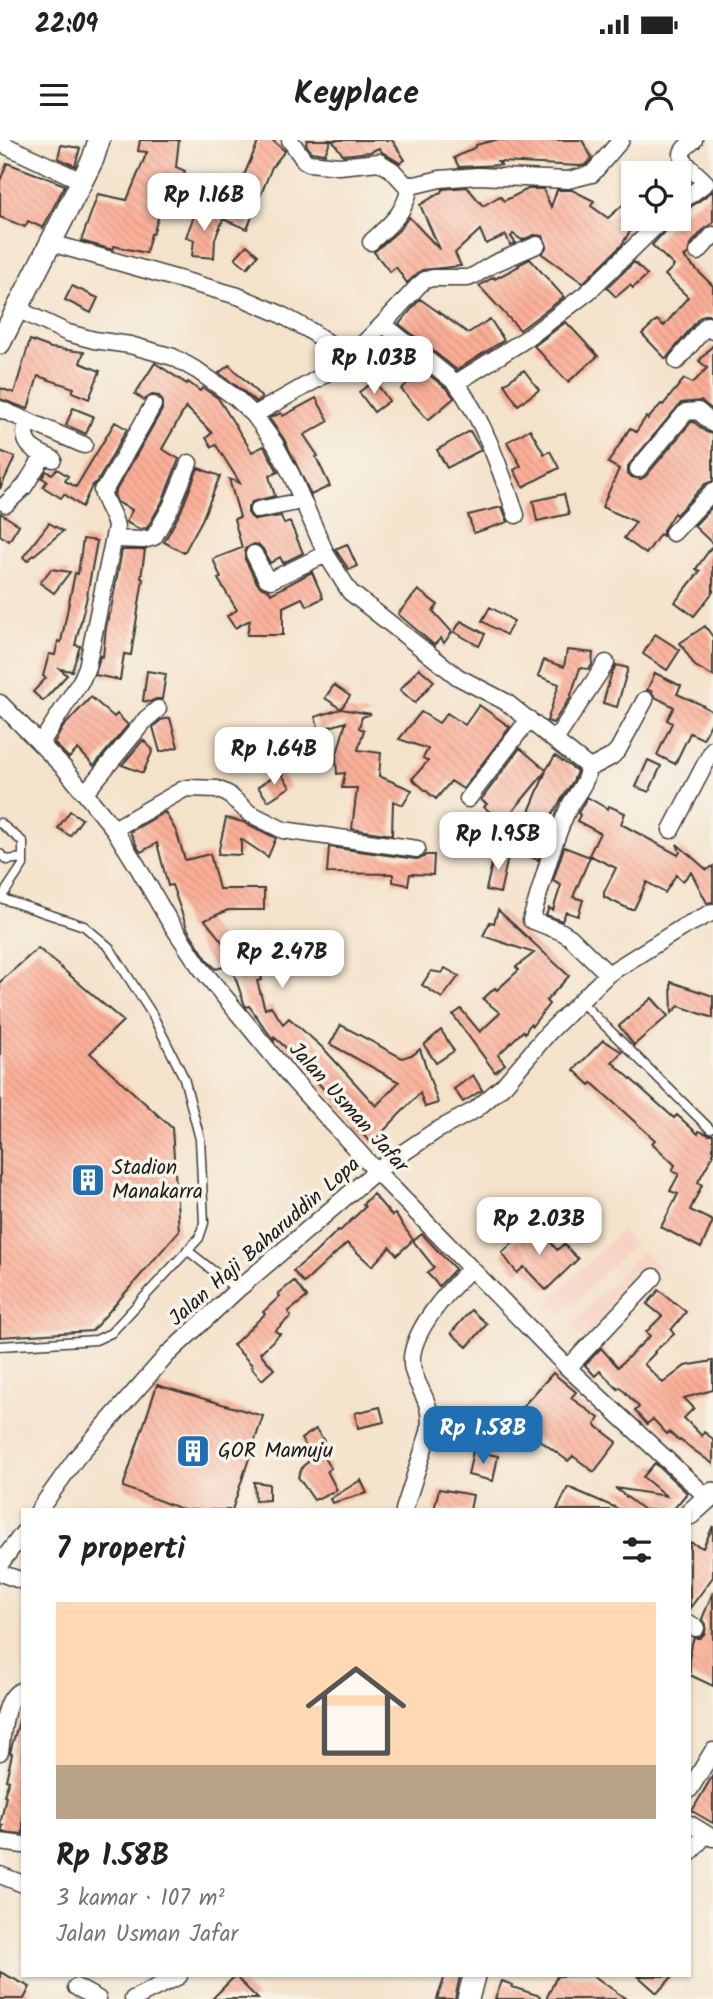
<!DOCTYPE html>
<html lang="id">
<meta charset="utf-8">
<style>
body{margin:0;font-family:Kalam,sans-serif;background:#f2f2f2;color:#222;height:100vh;display:flex;flex-direction:column;font-size:26px;white-space:nowrap}
*{box-sizing:border-box;margin:0}
p{font-size:23px;color:#767676}
.icon{flex:none;width:38px;height:38px;fill:none;stroke:currentColor;stroke-width:2;stroke-linecap:round;stroke-linejoin:round}
.map{position:relative;flex:1;overflow:hidden}
.panel{position:absolute;left:21px;top:1368px;width:670px;height:469px;display:flex;flex-direction:column;background:#fff;border-radius:0px;box-shadow:0 2px 5px #0004}
.panel>*{flex:none}
.buttons{position:absolute;left:621px;top:21px;display:grid;gap:14px}
.buttons a{display:grid;place-items:center;width:70px;height:70px;border-radius:0px;background:#fff;box-shadow:0 2px 5px #0004;font-size:35px}
.price{position:absolute;translate:-50% -60px;padding:0 16px;border-radius:14px;background:#fff;color:#222;font-size:23px;line-height:46px;filter:drop-shadow(0 2px 4px #0008)}
.price::after{content:'';position:absolute;left:50%;top:42px;width:21px;height:16px;margin-left:-10px;background:inherit;clip-path:polygon(0 0,100% 0,50% 100%)}
.price.active{background:#1f6fb2;color:#fff}
ul{padding:0;list-style:none}
li{display:grid;align-content:center;gap:14px;height:371px;padding:0 35px}
li span{display:grid;place-items:center;height:217px;border-radius:0px;color:#555}
li>.icon{margin-inline-start:auto}
span .icon{width:126px;height:126px;fill:#fffc;stroke-width:1}
li b{font-size:30px}
h2{display:flex;justify-content:space-between;align-items:center;height:84px;padding:0 35px;font-size:30px}
.status{display:flex;justify-content:space-between;align-items:center;height:49px;padding:0 35px;background:#fff;direction:ltr}
.status svg{height:19px;fill:currentColor}
header{display:flex;justify-content:space-between;align-items:center;height:91px;padding:0 35px;background:#fff;font-size:32px;font-weight:800}
.map>svg:first-child{display:block}
.built{fill:#f6d2c3}
.building{fill:url(#building-back-hatch)}
.lines{fill:none;stroke-linecap:round;stroke-linejoin:round}
.service-casing{stroke:#3c3a36;stroke-width:11}
.minor-casing{stroke:#3c3a36;stroke-width:19}
.tertiary-casing{stroke:#3c3a36;stroke-width:24}
.service{stroke:#fff;stroke-width:8}
.minor{stroke:#fff;stroke-width:16}
.tertiary{stroke:#fff;stroke-width:21}
.labels{text-anchor:middle;dominant-baseline:central;stroke-width:7;stroke-linejoin:round;paint-order:stroke}
.street-label{font-size:21px;fill:#1c1c1c;stroke:#f7f3e8}
.poi-label{font-size:21px;fill:#1c1c1c;stroke:#f7f3e8;text-anchor:start}
</style>
<div class="status"><b>22:09</b><svg viewBox="0 0 49 12"><path d="M0 12V9h3v3zM5 12V6h3v6zM10 12V3h3v9zM15 12V0h3v12zM26 1h20v11H26zM47 4h2v5h-2z"/></svg></div>
<header><svg class="icon" aria-label="menu" viewBox="0 0 24 24"><path d="M4 6h16M4 12h16M4 18h16"/></svg>Keyplace<svg class="icon" aria-label="person" viewBox="0 0 24 24"><circle cx="12" cy="8" r="4"/><path d="M4 21q1-7 8-7t8 7"/></svg></header>
<div class="map">
<svg width="713" height="1859" viewBox="0 0 713 1859">
<defs>
<pattern id="building-back-hatch" width="6" height="6" patternUnits="userSpaceOnUse" patternTransform="scale(1.75)"><rect width="6" height="6" fill="#fbae97"/><path d="M-1 5l2 2M0 0l6 6M5-1l2 2" fill="none" stroke="#d79582"/></pattern>
</defs>
<rect width="100%" height="100%" fill="#f7f3e8"/>
<filter id="ink" filterUnits="userSpaceOnUse"><feTurbulence type="fractalNoise" baseFrequency=".0143" numOctaves="2"/><feDisplacementMap in="SourceGraphic" scale="14" xChannelSelector="R" yChannelSelector="G"/><feConvolveMatrix kernelMatrix="1 2 1 2 8 2 1 2 1" color-interpolation-filters="sRGB"/></filter>
<filter id="wash" filterUnits="userSpaceOnUse"><feTurbulence type="fractalNoise" baseFrequency=".00686" numOctaves="4" result="noise"/><feDisplacementMap in="SourceGraphic" scale="28" xChannelSelector="R" yChannelSelector="G"/><feGaussianBlur stdDeviation="1.57" result="paint"/><feColorMatrix in="noise" values="0 0 0 0 0 0 0 0 0 0 0 0 0 0 0 0 0 1.4 0 .05"/><feComposite in="paint" operator="in"/></filter>
<g filter="url(#wash)">
<rect width="100%" height="100%" fill="#f4e2ca"/>
<path class="built" d="M621 1091 634 1104 560 1176 547 1163Z
M642 1111 658 1126 587 1201 570 1186Z"/>
<g id="blocks">
<path class="building" d="M140 0H179L176 27 185 31 171 66 163 63 153 94H151L146 113 114 106 113 110 81 101 98 54 127 60 147 12 138 11Z
M259 0H272L285 11 272 27 247 89 225 80Z
M307 0H331L325 14 311 12 306 4Z
M332 0H392L405 20 400 23 382 12 379 8 370 12 343 15Z
M495 0H582L592 18 586 25 580 26 498 22 501 25 459 27 454 18 476 7V5Z
M61 5 80 8 75 26 58 18Z
M7 23 65 45 43 88 28 81 25 87 0 77V41Z
M467 47 483 66 500 56 504 61 528 49H543L551 67 557 50H572L594 61 591 66 608 78 634 55V85L621 106 583 143 542 114 547 106 543 96 534 95 522 100 513 94 511 97 516 103 510 105 506 95 486 104 480 90 455 113 461 126 422 130 407 143 396 127 390 132 374 112 398 91 409 77 440 110 420 65 441 52 443 49Z
M713 51V83L705 88 690 105 688 114 684 117 713 146V175H704L699 178 666 219 642 194 657 180 664 186 688 157 665 135 674 126 652 105 676 79H679L682 73Z
M197 68 224 77 215 99 214 118 192 116 194 100 186 97Z
M247 105 258 115 247 128 235 118Z
M530 119 564 157 520 190 479 146 494 137 495 139 519 126 518 125Z
M634 122 647 135 633 148 630 145 616 157 607 148Z
M72 146 98 158 91 173 65 160Z
M420 159 468 193 490 179 504 200 457 230 399 184Z
M566 182 598 216 568 242 534 206Z
M30 200 51 208 84 212 80 223 100 231 89 259 72 252 74 248 38 236 28 269 0 259V248L14 253Z
M713 205V270L701 261 681 263 628 326V333L632 337 641 339 646 336 691 282H694L706 292 713 294V341L705 344 676 375 674 373 663 390V396L660 394 646 414 624 398 636 382 602 367 619 329 608 323 630 288 636 292 646 277 648 279 661 264 663 265 684 239 693 243 707 228 699 221Z
M155 223 187 244 188 242 200 251 203 248 218 258 252 312 264 306 278 332 269 336 275 356 252 362 248 367V373L251 377 255 380 281 376 284 384 290 382 303 413 283 423 280 417 270 423 263 409 259 405 254 404 245 409V419L257 443 262 448 269 450 271 454 312 432 323 458 307 466 302 458 283 467V495H247L250 480 235 488 227 476 237 470 218 439 221 438 213 419 242 408 234 379 240 377 229 339 240 343 216 305 212 307 206 298 212 293 186 267 162 309 179 319 162 362 147 388 139 389 126 382 132 370 117 362 114 354 162 270V260L159 256 152 255 144 260 135 254Z
M229 225 248 243 262 258 256 262 242 250 219 233Z
M423 230 448 250 454 258 428 280 401 249Z
M524 230 539 250 518 265 504 244Z
M375 241 389 261 374 272 359 252Z
M316 258 329 281 304 295 318 316 316 317 330 346 311 355 284 299 269 278 281 273 283 276Z
M73 268 93 276 86 294 66 285Z
M115 282 127 289 99 339 92 346 82 367 64 354 61 358 43 347 47 341 42 338 46 331 52 334 57 329 68 336 65 341 76 347Z
M530 289 544 314 550 311 559 328 523 347 514 330 521 326 507 302Z
M470 291 481 310 447 328 437 310Z
M0 311 15 317 0 349Z
M198 328 220 336 202 380 184 413 164 402 181 371Z
M564 354 569 374 537 381 533 361Z
M713 366V404L694 386Z
M502 367 508 382 474 393 468 375Z
M0 373 19 385 9 401 0 395Z
M49 383 63 391 27 421 23 417Z
M83 399 97 401 86 461 75 505 80 506 72 531 60 529 67 535 43 561 33 552 46 538 43 536 49 514 55 515 58 501 61 502 75 433 78 434Z
M347 404 357 426 349 430 335 409Z
M713 405V452L694 476 675 462 700 431 696 429Z
M122 410H145L141 438 143 439 131 515 124 514 120 540 95 535 100 516 103 517 106 487 109 474H110Z
M51 429 70 432 54 453 40 443Z
M418 450 438 465 433 471 452 492 444 503 441 498 434 505 398 474Z
M490 467 514 481 506 495 482 481Z
M461 481 485 494 479 506 454 492Z
M705 486 713 497V536L695 526 680 503Z
M655 494 680 510 667 530 643 514Z
M567 510 593 513 592 525 589 529 580 528 570 558 553 583 547 581 559 544 538 536 544 520 564 527Z
M616 525 628 528 617 567 603 563 611 535Z
M419 528 434 541 415 563 400 550Z
M147 531 166 534 162 559H156L150 562 143 561Z
M655 533 681 546 677 554 700 564 713 572V580L703 599 690 593 675 624 657 615 672 583 667 580 674 567 655 557 651 551 647 550Z
M334 545 350 556 341 569 371 574 362 577 359 588 364 590 358 610 381 613 379 636 412 650 403 665 393 661 392 695 352 689 357 648H342L345 633 337 634 336 617 346 582 319 590 315 577 341 569 325 558Z
M91 557 114 577 117 574 128 585 94 626 78 609 69 618 54 603 63 587Z
M479 565 510 587 463 649 451 641 436 659 412 639 428 621 423 618 428 609 399 599 421 572 439 583 447 573 465 585Z
M170 578 178 607 160 612 153 587 161 580Z
M143 600 153 610 143 633 122 625Z
M520 608 546 630 555 616 577 631 573 641 543 689 548 691 538 720 513 710 546 631 503 683 484 667 487 664 481 660Z
M648 620 661 626 649 652 636 647Z
M280 632 290 647 268 661 258 647Z
M587 657 608 669 609 666 625 673 621 684 678 715 680 712 677 704 707 730 713 726V762L707 763 691 732 683 741 676 735 665 753 647 742 634 769H629L604 757V752L616 728 589 715 600 693 577 681 580 675 578 673Z
M70 671 82 679 70 696 58 688Z
M165 672 177 693 185 720 210 714 219 749H264V770H228L205 780 224 804 228 803 230 812 255 805 262 840 257 841 265 869 271 866 283 884 289 878 324 909 376 966 399 942 330 904 341 885 402 918 414 914 420 909 438 963 425 967 420 953 372 1003 355 988 357 986 310 934 313 932 274 897V901L249 866 246 867 244 863 231 825 216 829 208 821 187 788 172 745 168 746 157 703 141 712 138 708 130 692Z
M226 678 243 682 276 698 268 717 241 699V715L218 714Z
M329 707 416 719 422 718 426 715H434L433 735 410 734 408 745 393 742V734L327 733Z
M564 707 590 717 573 757 583 760 578 776 566 772 562 781 546 775 549 768 553 770 561 745 553 741Z
M495 710 509 713 500 753 486 750Z
M498 770 569 836 546 861 549 864 532 886 530 884 525 893 523 891 498 915 505 924 495 932 453 875 461 869 480 892 500 873 483 859 495 848 497 850 519 830 516 827 534 813 483 796 490 782 494 783Z
M38 808 123 881 90 913 172 988 179 1091 92 1191 0 1197V842Z
M445 828 459 836 442 858 422 845 431 831 442 833Z
M671 842 713 856V878L679 866 672 873Z
M652 858 668 876 634 905 619 886Z
M441 890 454 911 436 923 424 905Z
M603 900 622 912 612 922 674 978 677 975 698 994 699 991 709 995H713V1015L698 1042 702 1045 690 1070 713 1081 701 1108 661 1087 678 1054 670 1051 679 1034 672 1031 675 1025 652 1003 655 1000 592 943 590 945 574 930Z
M473 935 482 950 463 962 454 949Z
M373 1054 392 1076 395 1074 413 1100 397 1115 390 1107 372 1126 347 1103 304 1143 293 1131 315 1113 338 1090 340 1091 365 1067 363 1064Z
M535 1083 557 1110 564 1104 578 1119 546 1150 524 1127 517 1133 502 1113Z
M422 1094 455 1129 439 1146 427 1133 434 1127 413 1101Z
M294 1141 307 1157 288 1172 291 1176 275 1191 280 1194 260 1213 274 1229 262 1240 251 1227 253 1226 233 1205 265 1174 263 1172 280 1156 278 1154Z
M659 1150 686 1172 671 1190 674 1194 654 1212 655 1213 644 1224 663 1243 685 1226 713 1221V1250L684 1258 694 1268 684 1278 702 1296 704 1292 713 1299V1324L680 1300 679 1301 669 1292 667 1294 653 1279 647 1284 635 1271 639 1267 620 1247 618 1249 600 1231 595 1236 585 1225 601 1208 618 1227 650 1196 646 1192 662 1176 647 1164Z
M471 1170 487 1184 467 1207 451 1193Z
M553 1233 576 1252 571 1258 599 1278 595 1285 617 1302 594 1332 573 1316 568 1321 526 1290 537 1277 523 1266Z
M157 1245 263 1276 232 1370H184L123 1347Z
M380 1267 384 1282 358 1288 355 1273Z
M316 1289 324 1301 309 1311 301 1299Z
M473 1311 498 1316 493 1341 468 1335Z
M320 1313 331 1328 327 1331 337 1350 314 1360 298 1337 303 1326Z
M655 1323 687 1353 673 1370H644L615 1348 666 1356 643 1337Z
M361 1340 367 1353 332 1363 330 1359Z
M254 1342 269 1344V1360L255 1361Z
M568 1347 621 1370H557Z
M439 1349 473 1355 470 1370H434Z
M713 1386V1437L690 1468V1402L703 1408Z
M713 1452V1546L690 1535V1509L694 1498H700L705 1493 706 1484 702 1479Z
M20 1578 23 1579V1694L1 1692 3 1686 0 1685 6 1656 4 1655 9 1641 6 1640 12 1614 10 1613 12 1605Z
M713 1635V1683L692 1671Z
M0 1832 30 1847 24 1859H0Z
M235 1836 258 1859H212Z
M445 1836H460L455 1859H437Z
M557 1836H594L626 1859H546Z
M638 1836H673L657 1853Z
M502 1841 513 1845 512 1847 540 1856V1859H495Z"/>
</g>
</g>
<g filter="url(#ink)">
<use href="#blocks" fill-opacity="0" stroke="#3c3a36" stroke-width="2"/>
<g class="lines">
<g class="service-casing">
<path id="service" d="M0 683 23 702V725L1 758
M0 714 7 720 23 718
M0 758 84 786 109 807 152 874 184 938 200 999 204 1083 199 1098 111 1193 96 1200 0 1206
M581 862 710 989
M187 1110 237 1150"/>
</g>
<g class="minor-casing">
<path id="minor" d="M290 0 304 20 309 23 339 26 379 22 392 30 405 44 415 45 440 39 478 36 568 40 592 34 621 0
M0 3 82 41
M679 63 706 43C701 37 681 22 682 14 682 9 690 4 694 0
M371 102C390 84 406 73 410 45
M51 103 238 156 278 173 309 190 348 216
M698 112 713 95
M17 169 68 193 94 200 130 205 173 217 198 231 236 258 254 275 275 304 291 334 326 414 350 452 458 537 506 562 587 626C590 639 576 654 570 665 552 702 543 742 531 780L562 792 570 797 608 834
M383 184 456 243 529 197 588 152 663 79
M677 221 707 185 713 191
M456 243C485 282 500 329 516 375
M0 269 84 305
M254 275 319 238 357 210 383 184 418 146 425 140 433 138H468L475 135 493 124 537 105
M27 280C20 305 32 310 53 319
M638 329 686 272 698 271 713 284
M6 364 24 347 44 315
M258 370 302 361
M673 393 713 351
M115 399 143 400 154 397 171 367 189 323
M254 414 266 438 271 440 326 414
M0 563 65 629 114 689 136 724 168 779 200 827 293 940 376 1031 568 1228 707 1357 713 1359
M555 600 606 523
M41 603 82 539 87 527 116 387C114 373 104 364 102 350L107 346 153 265
M588 629 611 617 618 610 645 560
M85 653 146 579 158 569
M468 659 529 579
M114 689 184 649 189 648 217 649 228 654 249 673 283 690 417 709
M671 690 713 609
M568 1228 654 1137
M39 1370 77 1317 167 1215 237 1150 376 1031 434 992 475 970 488 959 504 945 548 893 608 834 683 787 713 772
M404 1370 429 1292C433 1261 420 1255 413 1230 404 1197 450 1149 471 1128
M0 1424 23 1393
M0 1433 23 1441
M690 1484 696 1488
M0 1612C3 1594 3 1555 23 1550
M690 1649 713 1611
M690 1684 713 1698
M0 1702 23 1705
M690 1713 706 1694
M0 1735 23 1744
M76 1847 98 1859
M133 1859 179 1836"/>
</g>
<g class="tertiary-casing">
<path id="tertiary" d="M0 203 93 19 99 0
M690 1374 713 1353
M468 1859 474 1836"/>
</g>
<use href="#service" class="service"/>
<use href="#minor" class="minor"/>
<use href="#tertiary" class="tertiary"/>
</g>
</g>
<defs>
<g id="building-square" transform="scale(1.75)"><rect x="-9" y="-9" width="18" height="18" rx="4" fill="#1f6fb2" stroke="#f7f3e8"/><path d="M-4-6H4V6H1V3H-1V6H-4ZM-2.5-4.3h1.7v1.8h-1.7ZM.8-4.3h1.7v1.8H.8ZM-2.5-1h1.7V.8h-1.7ZM.8-1h1.7V.8H.8Z" fill="#fff"/></g>
</defs>
<g fill-rule="evenodd">
<use href="#building-square" x="88" y="1040"/>
<use href="#building-square" x="193" y="1311"/>
</g>
<g class="labels">
<g class="street-label">
<text transform="translate(348 968) rotate(48)">Jalan Usman Jafar</text>
<text transform="translate(265 1102) rotate(-41)">Jalan Haji Baharuddin Lopa</text>
</g>
<g class="poi-label">
<text x="112" y="1028">Stadion<tspan x="112" dy="24">Manakarra</tspan></text>
<text x="218" y="1311">GOR Mamuju</text>
</g>
</g>
</svg>
<div class="buttons">
<a><svg class="icon" aria-label="locate" viewBox="0 0 24 24"><circle cx="12" cy="12" r="6"/><path d="M12 2v4M12 18v4M2 12h4M18 12h4"/></svg></a>
</div>
<b class="price" style="left:204px;top:93px">Rp 1.16B</b>
<b class="price" style="left:374px;top:256px">Rp 1.03B</b>
<b class="price" style="left:274px;top:647px">Rp 1.64B</b>
<b class="price" style="left:498px;top:732px">Rp 1.95B</b>
<b class="price" style="left:282px;top:850px">Rp 2.47B</b>
<b class="price" style="left:539px;top:1117px">Rp 2.03B</b>
<b class="price active" style="left:483px;top:1326px">Rp 1.58B</b>
<section class="panel">
<h2>7 properti<svg class="icon" aria-label="filters" viewBox="0 0 24 24"><path d="M4 7h16M4 17h16"/><circle cx="9" cy="7" r="2"/><circle cx="15" cy="17" r="2"/></svg></h2>
<ul>
<li><span style="background:linear-gradient(#ffd9b3 75%,#b9a48a 0)"><svg class="icon" aria-label="home" viewBox="0 0 24 24"><path d="M3 11l9-7 9 7M6 9v11h12V9"/></svg></span><div><b>Rp 1.58B</b><p>3 kamar · 107 m²</p><p>Jalan Usman Jafar</p></div></li>
</ul>
</section>
</div>
